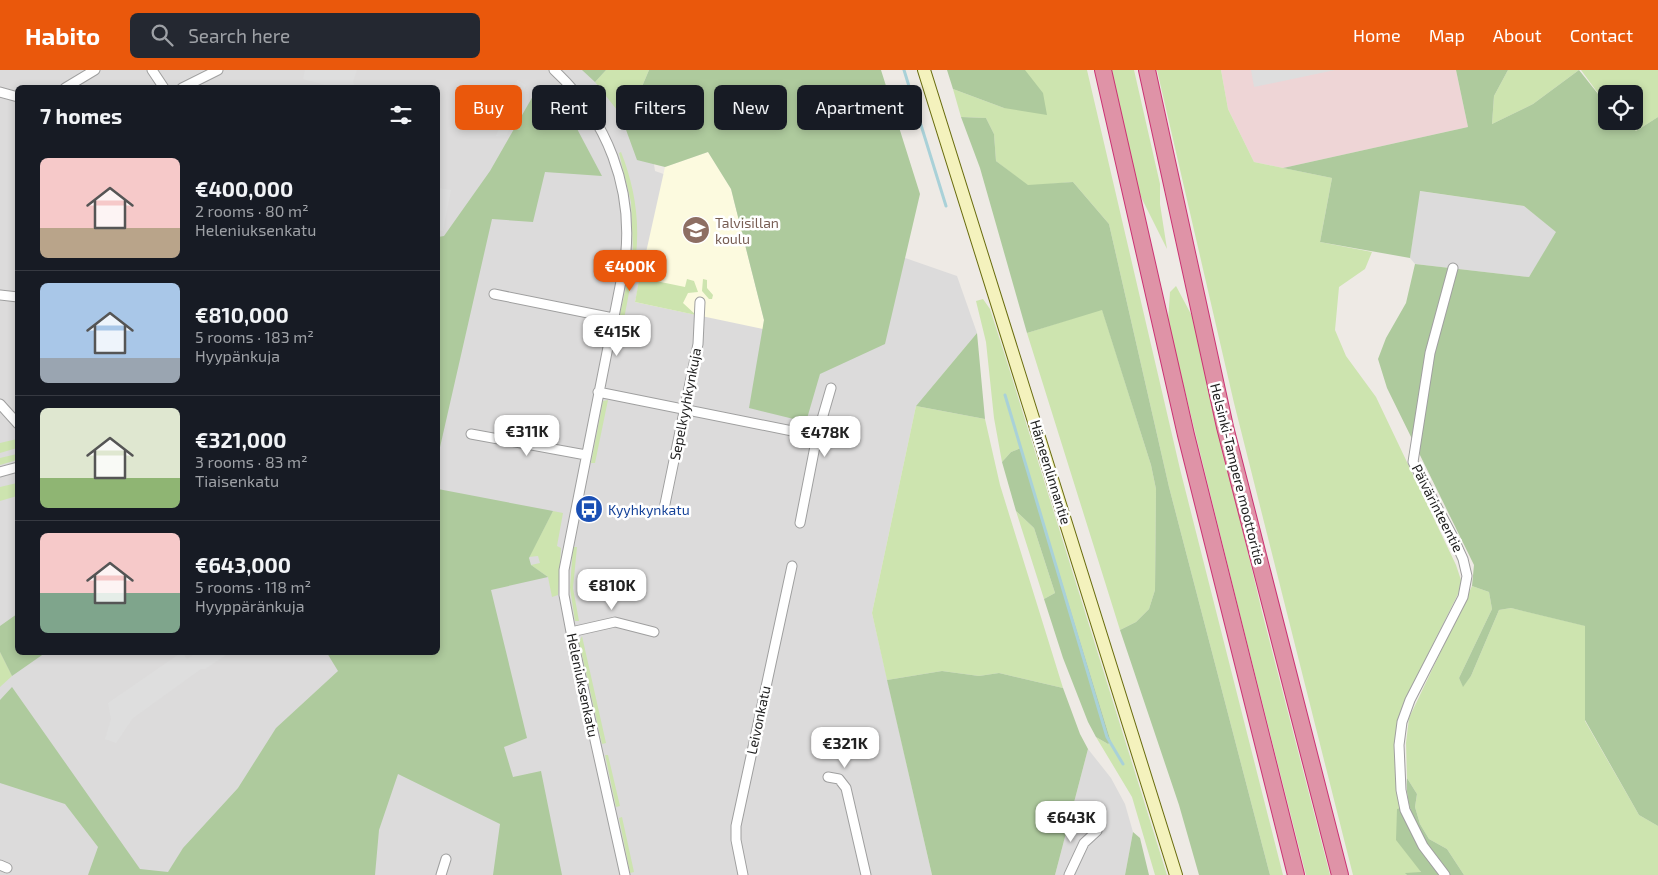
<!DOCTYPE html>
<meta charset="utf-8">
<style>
body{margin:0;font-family:"Exo 2",sans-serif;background:#242831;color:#f1f3f6;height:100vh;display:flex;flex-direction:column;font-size:19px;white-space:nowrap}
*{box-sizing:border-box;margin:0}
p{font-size:16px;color:#9ea1a6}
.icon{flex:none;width:28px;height:28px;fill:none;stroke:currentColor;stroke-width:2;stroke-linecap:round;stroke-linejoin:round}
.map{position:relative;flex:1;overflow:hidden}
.side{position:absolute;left:15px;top:15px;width:425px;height:570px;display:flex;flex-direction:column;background:#171b24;border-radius:8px;box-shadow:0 2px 8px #0003}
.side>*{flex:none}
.top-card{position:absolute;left:455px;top:15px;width:475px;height:45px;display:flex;gap:10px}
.tools{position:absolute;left:1598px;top:15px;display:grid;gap:10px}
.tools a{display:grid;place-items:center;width:45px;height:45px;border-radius:8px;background:#171b24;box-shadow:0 2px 8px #0003;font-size:25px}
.price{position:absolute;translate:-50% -42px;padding:0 11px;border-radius:10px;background:#fff;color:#222;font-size:16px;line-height:32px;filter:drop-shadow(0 1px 2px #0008)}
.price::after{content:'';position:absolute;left:50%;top:30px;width:15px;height:11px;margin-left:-8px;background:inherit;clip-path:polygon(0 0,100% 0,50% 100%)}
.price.selected{background:#ea580c;color:#fff}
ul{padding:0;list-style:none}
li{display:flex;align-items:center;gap:15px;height:125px;padding:0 25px}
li+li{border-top:1px solid #363941}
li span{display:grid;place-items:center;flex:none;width:140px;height:100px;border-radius:8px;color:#555}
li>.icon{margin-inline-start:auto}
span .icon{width:60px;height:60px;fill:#fffc;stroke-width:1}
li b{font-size:21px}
h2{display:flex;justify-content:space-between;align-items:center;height:60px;padding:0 25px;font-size:21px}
.pill{padding:0 18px;border-radius:8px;background:#171b24;box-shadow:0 2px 8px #0003;font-size:18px;line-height:45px}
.pill.selected{background:#ea580c;color:#fff}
header{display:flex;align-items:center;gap:30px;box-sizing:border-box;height:70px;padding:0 25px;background:#ea580c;color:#fff}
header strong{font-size:24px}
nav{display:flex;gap:28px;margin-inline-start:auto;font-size:18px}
.search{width:350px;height:45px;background:#242831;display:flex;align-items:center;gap:12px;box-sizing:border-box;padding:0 18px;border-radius:8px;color:#9ea1a6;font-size:19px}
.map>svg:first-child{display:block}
.residential{fill:#dcdbdb;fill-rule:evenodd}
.commercial{fill:#eed5d6}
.education{fill:#fcfadf}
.grass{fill:#cde4af}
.forest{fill:#aeca9d}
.parking{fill:#dedede}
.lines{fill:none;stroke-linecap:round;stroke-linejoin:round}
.stream{stroke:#a9d1d8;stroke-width:3}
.street-casing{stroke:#9f9f9f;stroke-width:11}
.secondary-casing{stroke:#696c0e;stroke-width:14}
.highway-casing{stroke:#cb3373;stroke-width:18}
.street{stroke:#fff;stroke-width:9}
.secondary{stroke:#f4f2bd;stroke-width:12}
.highway{stroke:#df93a7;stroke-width:16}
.labels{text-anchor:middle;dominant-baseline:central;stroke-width:5;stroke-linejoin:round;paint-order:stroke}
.education-label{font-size:14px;fill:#785e54;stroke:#fff;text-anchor:start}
.street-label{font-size:14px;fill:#1e1e1e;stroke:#fff}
.transit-label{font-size:14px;fill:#164399;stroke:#fff;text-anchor:start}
</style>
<header>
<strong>Habito</strong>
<div class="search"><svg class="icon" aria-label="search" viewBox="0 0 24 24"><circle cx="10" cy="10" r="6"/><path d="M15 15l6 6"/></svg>Search here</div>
<nav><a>Home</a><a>Map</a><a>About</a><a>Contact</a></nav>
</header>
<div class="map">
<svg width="1658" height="805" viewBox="0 0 1658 805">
<rect width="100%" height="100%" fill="#eeeae5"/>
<path class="residential" d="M0 0H608L648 53 655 101 957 206 977 263 916 336 872 543 932 805H0ZM18 18H438V582H18Z
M1419 121 1524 136 1557 162 1529 207 1415 194 1410 188Z
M1088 679 1111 708 1125 734 1133 762 1125 805H1055Z"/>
<path class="commercial" d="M1221 0H1456L1468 57 1283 98 1254 92 1228 39Z"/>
<path class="education" d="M708 82 731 119 764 250 763 259 635 232 665 97Z"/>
<path class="grass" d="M606 0H649L625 57 624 49 595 12Z
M1025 0H1087L1180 399 1283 805H1270L1169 417 1109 154 1073 112 1028 116 996 91 994 64 986 48 961 47 953 19 1004 38Z
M1110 0H1134L1160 114V134L1167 179 1140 125Z
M1157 0H1221L1228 39 1254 92 1332 108 1320 172 1372 182 1365 199 1339 217 1335 260 1346 286 1376 327 1456 495 1462 513 1458 524 1403 634C1386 692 1404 747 1421 803H1406L1407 805H1353L1234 333Z
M1508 0H1579L1533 34 1492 54 1494 26Z
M1581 0H1658V47L1636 61 1625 51H1634V24H1606V34Z
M621 82C634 115 640 149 636 185L633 181 631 132 619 83Z
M641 200 652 203 651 210 685 217 687 209 694 211 698 222 688 223 683 233 696 245 635 232Z
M633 202 623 254 618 253 629 204Z
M703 209 707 210V218L713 225 712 229H709L702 221Z
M1176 216 1192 246 1262 542 1330 805H1306L1240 545 1168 252 1170 222Z
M983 229 990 239 1008 295 1167 805H1155L1132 727 1096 667 1108 674 1111 672 1021 378 1011 382 1002 392 994 348 986 272 976 231Z
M1102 239 1151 395 1156 419 1155 520 1149 539 1136 552 1120 560 1027 263Z
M608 330 595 393H591L603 331Z
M916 336 985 349 1000 415 1063 618 999 603 979 606 942 601 887 610 872 543Z
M17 369V378L0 383V373Z
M17 384V390L0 395V388Z
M17 413V426L0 431V417Z
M553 441 563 443 557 476 561 478 558 525 552 527 548 507 531 495 540 493 538 486 529 487Z
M1016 441 1034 458 1055 523 1044 529Z
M573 477H577L573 518 579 551H575L570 518Z
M1472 516 1489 522 1492 539 1459 608 1463 616 1471 606 1499 540 1511 538 1586 556 1585 651 1639 745 1658 756V805H1464L1447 779 1429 769 1420 754 1415 737 1417 724 1407 708 1406 673 1409 648Z
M582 566 606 673 602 674 579 572Z
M0 582 12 606 0 617Z
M605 685H608L620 736 616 737Z
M622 747 634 802 630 803 619 748Z"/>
<path class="forest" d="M582 0H606L595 12Z
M649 0H881L920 124 885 274 820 304 806 352 749 338 764 250 731 119 708 82 665 97 637 90 625 57Z
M947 0H1025L1043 23 1047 45 1004 38 953 19Z
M1456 0H1508L1494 26 1492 54 1533 34 1579 0 1606 34V51H1625L1636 61 1658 47V756L1639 745 1585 650V556L1511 538 1499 540 1471 606 1463 617 1459 608 1492 539 1489 522 1472 516 1474 495 1387 318 1378 289 1386 268 1406 233 1415 194 1529 207 1556 162 1524 136 1420 121 1410 188 1320 172 1332 108 1283 98 1468 57Z
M545 17 566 38 602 106 545 102 533 152 492 149 438 386V167L444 166 490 101 537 19Z
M961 47 986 48 994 64 996 91 1028 115 1073 112 1109 154 1169 417 1270 805H1199L1179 735 1120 560 1136 552 1149 539 1155 520 1156 419 1151 395 1102 240 1027 263 980 98Z
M977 263 985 349 916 336Z
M1021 378 1111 672 1108 674 1096 667 1088 652 1063 588 1044 529 1055 523 1034 458 1016 441 1002 392 1011 382Z
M438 419 553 441 529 488 531 495 548 507 491 520 527 668 504 677 513 707 541 701 562 805H493L500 754 398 704 379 760 375 805H88L98 777 65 734 0 713V630L12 617 140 799 168 802 183 778 238 718 276 658 338 601 327 583 438 582Z
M17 544 18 582 45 583 12 606 0 582V556Z
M942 601 979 606 999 603 1063 618 1080 664 1088 679 1055 805H932L887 610Z
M1407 708 1417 724 1415 737 1420 754 1429 769 1447 779 1464 805H1447C1427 777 1404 745 1407 708Z
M1401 738 1415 770 1439 805H1407L1405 803 1421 802 1396 770 1397 739Z
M1133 762 1140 768 1149 805H1125Z"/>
<path class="parking" d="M305 0H357L353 12 355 17H333L303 9Z
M1251 0H1335L1254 17Z
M517 10 526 15 507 65 496 66Z
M438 118 451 120 443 161 438 160Z
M182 582 187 589 196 583H229L205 599H201L133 648 116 673 105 669 111 649 108 633Z"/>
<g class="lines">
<path class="stream" d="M904 0 946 136
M1005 325 1107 667 1123 694"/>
<g class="street-casing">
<path id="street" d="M152 0 164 18
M554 0C607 49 634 118 625 191L564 500V525L571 562 625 805
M65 18 95 0
M182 18 218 0
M0 22 18 27
M494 224 613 248
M0 225 18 227
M598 322 817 366
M0 334 18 354
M471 364 586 385
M0 402 18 397
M665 434 698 274 700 232
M800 453 817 366 831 318
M571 562 615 552 654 562
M828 707 839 709 846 718 866 805
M0 795 7 798
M441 805 446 789
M743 805 736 770V756L792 496
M1069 805 1084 773 1097 761
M1445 805 1423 776 1405 740 1401 720 1399 675 1402 652 1410 630 1463 527 1467 506 1463 489 1452 465 1413 392 1430 283 1453 198"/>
</g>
<g class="secondary-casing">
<path id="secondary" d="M924 0 1176 805"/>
</g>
<g class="highway-casing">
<path id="highway" d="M1103 0 1186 365 1296 805
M1147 0 1225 357 1340 805"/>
</g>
<use href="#street" class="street"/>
<use href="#secondary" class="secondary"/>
<use href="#highway" class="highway"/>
</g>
<defs>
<g id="school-disc" transform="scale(1.4375)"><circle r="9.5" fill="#8d6e63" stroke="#fff"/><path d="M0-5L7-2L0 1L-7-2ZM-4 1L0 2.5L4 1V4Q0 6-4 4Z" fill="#fff"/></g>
<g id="bus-disc" transform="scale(1.4375)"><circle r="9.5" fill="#1a4fb4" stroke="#fff"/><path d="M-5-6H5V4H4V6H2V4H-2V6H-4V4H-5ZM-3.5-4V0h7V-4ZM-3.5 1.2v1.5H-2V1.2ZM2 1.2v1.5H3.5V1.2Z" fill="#fff"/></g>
</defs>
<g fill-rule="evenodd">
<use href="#school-disc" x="696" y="160"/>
<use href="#bus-disc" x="589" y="439"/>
</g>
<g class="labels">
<g class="education-label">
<text x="715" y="152">Talvisillan<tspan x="715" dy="16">koulu</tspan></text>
</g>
<g class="street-label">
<text transform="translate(685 334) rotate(-79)">Sepelkyyhkynkuja</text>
<text transform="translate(1051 402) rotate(73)">Hämeenlinnantie</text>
<text transform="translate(1238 404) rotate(76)">Helsinki-Tampere moottoritie</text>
<text transform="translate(1438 438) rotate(63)">Päivärinteentie</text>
<text transform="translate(583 615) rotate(78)">Heleniuksenkatu</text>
<text transform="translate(758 650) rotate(-78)">Leivonkatu</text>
</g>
<g class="transit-label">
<text x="608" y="439">Kyyhkynkatu</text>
</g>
</g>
</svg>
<div class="tools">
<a><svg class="icon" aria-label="locate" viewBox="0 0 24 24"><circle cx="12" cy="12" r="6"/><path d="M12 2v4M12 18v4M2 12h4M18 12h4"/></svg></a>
</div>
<b class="price selected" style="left:630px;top:222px">€400K</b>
<b class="price" style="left:617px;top:287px">€415K</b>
<b class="price" style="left:527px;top:387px">€311K</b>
<b class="price" style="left:825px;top:388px">€478K</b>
<b class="price" style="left:612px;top:541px">€810K</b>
<b class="price" style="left:845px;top:699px">€321K</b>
<b class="price" style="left:1071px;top:773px">€643K</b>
<div class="top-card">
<a class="pill selected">Buy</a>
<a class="pill">Rent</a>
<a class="pill">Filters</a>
<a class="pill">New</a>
<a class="pill">Apartment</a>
</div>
<section class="side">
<h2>7 homes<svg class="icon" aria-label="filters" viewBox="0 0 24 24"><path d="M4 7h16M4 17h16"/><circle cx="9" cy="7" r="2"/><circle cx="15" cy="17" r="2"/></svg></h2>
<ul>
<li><span style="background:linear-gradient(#f6c9c9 70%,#b9a48a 0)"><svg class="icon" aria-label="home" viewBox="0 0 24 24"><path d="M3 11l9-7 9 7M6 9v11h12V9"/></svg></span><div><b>€400,000</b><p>2 rooms · 80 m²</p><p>Heleniuksenkatu</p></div></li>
<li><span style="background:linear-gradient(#a9c7e8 75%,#9aa5b1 0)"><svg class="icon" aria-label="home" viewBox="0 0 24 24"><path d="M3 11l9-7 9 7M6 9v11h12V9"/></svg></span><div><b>€810,000</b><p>5 rooms · 183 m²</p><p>Hyypänkuja</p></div></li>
<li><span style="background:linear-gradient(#dfe7d0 70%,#8fb573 0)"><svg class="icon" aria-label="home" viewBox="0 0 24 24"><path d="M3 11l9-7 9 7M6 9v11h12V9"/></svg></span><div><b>€321,000</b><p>3 rooms · 83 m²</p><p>Tiaisenkatu</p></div></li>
<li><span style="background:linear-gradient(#f6c9c9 60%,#7fa58c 0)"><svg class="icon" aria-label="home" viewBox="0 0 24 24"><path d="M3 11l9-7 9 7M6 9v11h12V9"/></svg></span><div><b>€643,000</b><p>5 rooms · 118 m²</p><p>Hyyppäränkuja</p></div></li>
</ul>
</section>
</div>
